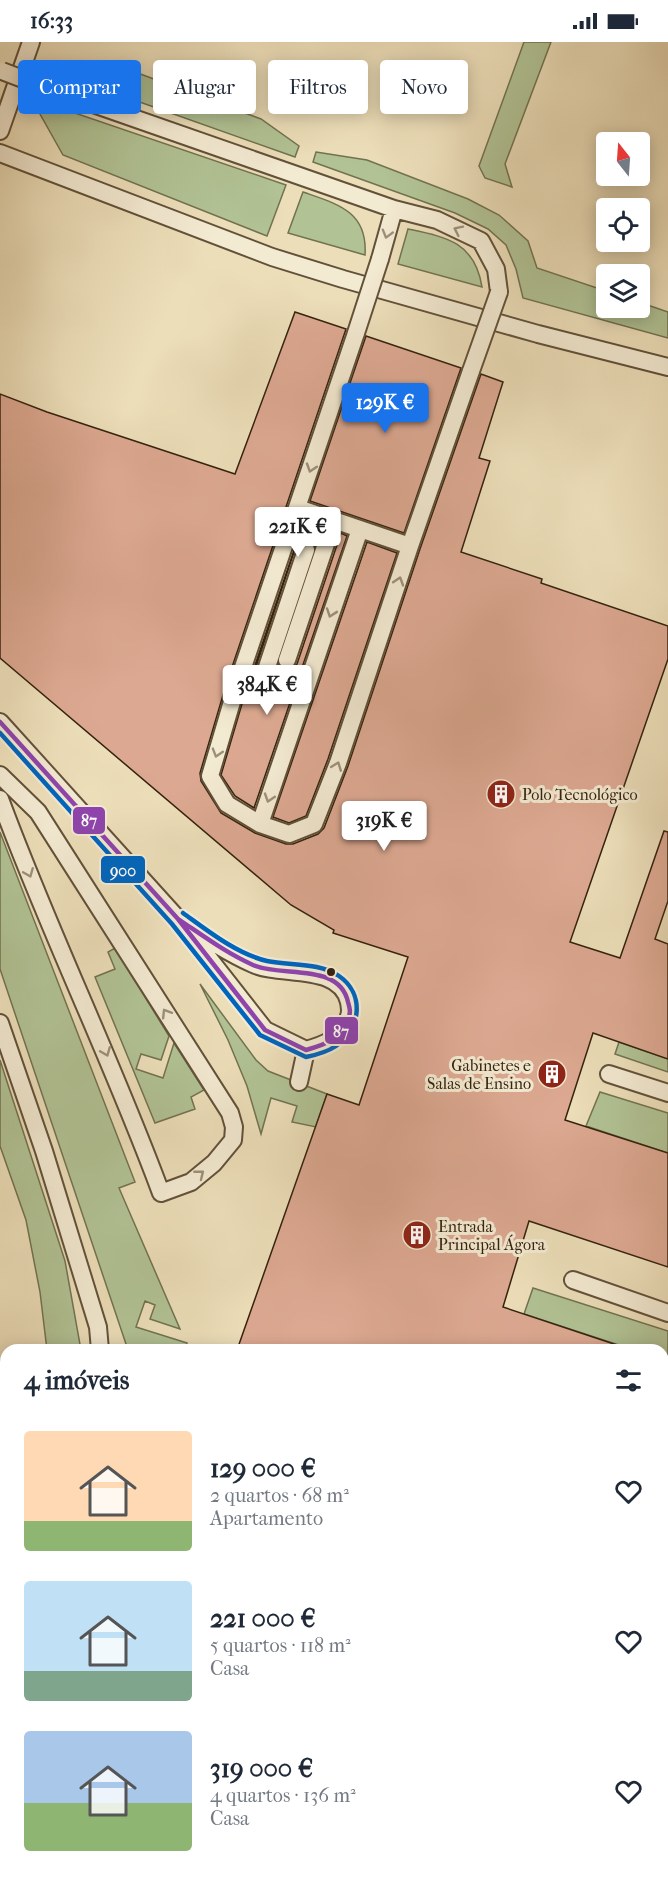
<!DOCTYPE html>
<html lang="pt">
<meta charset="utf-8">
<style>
body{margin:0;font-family:"IM FELL French Canon",serif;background:#f6f6f7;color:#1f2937;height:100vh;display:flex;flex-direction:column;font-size:22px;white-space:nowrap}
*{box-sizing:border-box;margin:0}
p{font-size:20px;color:#747a83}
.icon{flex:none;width:33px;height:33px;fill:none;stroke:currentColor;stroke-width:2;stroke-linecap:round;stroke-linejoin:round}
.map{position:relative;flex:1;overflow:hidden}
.sheet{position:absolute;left:0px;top:1302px;width:669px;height:534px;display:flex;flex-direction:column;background:#fff;border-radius:18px 18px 0 0;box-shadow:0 3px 15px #0003}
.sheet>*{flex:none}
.top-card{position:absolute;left:18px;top:18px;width:633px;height:54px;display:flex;gap:12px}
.needle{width:39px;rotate:343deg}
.tools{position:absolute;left:596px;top:90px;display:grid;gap:12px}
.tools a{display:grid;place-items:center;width:54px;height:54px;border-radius:6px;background:#fff;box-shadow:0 3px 15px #0003;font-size:30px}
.price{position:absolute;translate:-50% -51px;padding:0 14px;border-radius:6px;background:#fff;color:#222;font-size:20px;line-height:39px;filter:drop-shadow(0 2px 3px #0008)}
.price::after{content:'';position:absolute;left:50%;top:36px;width:18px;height:14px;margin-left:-9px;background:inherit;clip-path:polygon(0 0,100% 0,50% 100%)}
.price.selected{background:#1a73e8;color:#fff}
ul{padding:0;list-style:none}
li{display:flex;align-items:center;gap:18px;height:150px;padding:0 24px}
li span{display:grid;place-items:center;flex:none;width:168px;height:120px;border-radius:6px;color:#555}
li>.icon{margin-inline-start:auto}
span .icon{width:72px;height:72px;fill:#fffc;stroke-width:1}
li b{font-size:26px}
h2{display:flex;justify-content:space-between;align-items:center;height:72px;padding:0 24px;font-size:26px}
.tag{padding:0 21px;border-radius:6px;background:#fff;box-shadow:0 3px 15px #0003;font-size:21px;line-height:54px}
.tag.selected{background:#1a73e8;color:#fff}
.status{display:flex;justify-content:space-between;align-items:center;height:42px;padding:0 30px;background:#fff;direction:ltr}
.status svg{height:16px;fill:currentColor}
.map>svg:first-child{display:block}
.green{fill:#b1c294;stroke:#727251;stroke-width:1.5}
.building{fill:#dca891;stroke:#34220e;stroke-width:1.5}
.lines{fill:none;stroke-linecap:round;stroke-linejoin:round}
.service-casing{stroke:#625139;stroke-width:20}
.minor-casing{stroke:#625139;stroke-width:36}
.service{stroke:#f3ead2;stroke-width:16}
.minor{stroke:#f3ead2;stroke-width:33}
.service-bridge-casing{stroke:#625139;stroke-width:20;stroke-linecap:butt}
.service-bridge{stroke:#f3ead2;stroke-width:16}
.bus-1-casing{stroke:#f3ead2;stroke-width:9}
.bus-2-casing{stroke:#f3ead2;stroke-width:9}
.bus-1{stroke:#8e44ad;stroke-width:4.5}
.bus-2{stroke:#0065bd;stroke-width:4.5}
.oneway{stroke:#9d907a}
.bus-dot{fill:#34220e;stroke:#f3ead2;stroke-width:2}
.labels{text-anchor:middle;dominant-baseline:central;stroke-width:6;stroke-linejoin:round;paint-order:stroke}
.poi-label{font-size:16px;fill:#34220e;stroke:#f3ead2;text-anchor:start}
.line-badge{stroke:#f3ead2;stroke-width:2}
.badge-label{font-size:16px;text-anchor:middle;font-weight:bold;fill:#fff}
</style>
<div class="status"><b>16:33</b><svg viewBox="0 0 49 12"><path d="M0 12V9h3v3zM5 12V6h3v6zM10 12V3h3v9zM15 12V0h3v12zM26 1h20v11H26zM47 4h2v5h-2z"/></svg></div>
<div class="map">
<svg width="668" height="1836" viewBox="0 0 668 1836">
<rect width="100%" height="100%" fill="#ecdeb9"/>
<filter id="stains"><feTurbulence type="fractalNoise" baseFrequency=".00333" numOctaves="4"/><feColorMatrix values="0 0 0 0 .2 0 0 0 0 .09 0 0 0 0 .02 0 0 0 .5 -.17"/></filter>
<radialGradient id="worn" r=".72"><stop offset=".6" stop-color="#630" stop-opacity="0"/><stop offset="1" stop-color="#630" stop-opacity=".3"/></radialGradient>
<path class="green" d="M524 0H551L505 122 512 145 485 136 479 124Z
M43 21H111L261 77 299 104 295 115 41 25Z
M31 56 286 143 267 194 63 113Z
M316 110 367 118 468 157 499 173 528 199 537 226 606 249V266H639V260L668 270V296L523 256 516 227 506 203 488 187 455 171 313 120Z
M303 150C337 162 368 169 365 213L288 191Z
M408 187C446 195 475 200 482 245L398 222Z
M0 790 135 1140 119 1146 180 1287 150 1277 155 1263 145 1259 136 1285 187 1301 184 1308H128L0 927Z
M115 906 169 994 161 1018 141 1012 136 1027 163 1036 174 1001 204 1048 191 1055 195 1067 155 1081 95 935 115 927 108 910Z
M200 942 256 1018 268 1029 327 1052 316 1085 292 1080 297 1064 271 1056 261 1092 247 1044 228 998Z
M619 1000 668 1017V1030L615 1012Z
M0 1018 65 1219 81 1308H47L40 1250 26 1178 0 1104Z
M600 1050 668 1071V1111L586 1084Z
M533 1246 668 1289V1319L663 1318V1308H634L524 1272Z
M6 1375V1513L0 1526V1376Z
M663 1497 668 1499V1628L663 1636Z
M6 1595V1668L3 1669C0 1647 0 1616 6 1595Z
M668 1698V1836H590L594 1830H663V1707Z
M95 1830H175L173 1836H97Z
M419 1830H552L549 1836H421Z"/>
<path class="building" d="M295 270 346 287 226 643 200 731 201 739 221 771 255 791 286 802H293L318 792 324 786 348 724 420 507 481 332 503 340 479 416 490 419 461 510 542 537 541 541 668 584V617L570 900 620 916 664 789 668 790V859L655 897 668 902V1017L593 991 565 1078 668 1111V1225L529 1179 503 1265 620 1304 619 1308H237L327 1052 359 1063 408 915 333 891 334 888 291 863 0 616V352L47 370 235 432Z
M366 294 461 326 404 491 310 459Z
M304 479 321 485 315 503 310 498H304L296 504 254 631 252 632Z
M341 491 347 494 254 766 235 754 221 733 244 655 269 648 278 624 283 628H288L297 622Z
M367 500 397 511 328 717 306 774 289 781 273 775Z"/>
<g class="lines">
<g class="service-casing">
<path id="service" d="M36 42 394 167 437 178 481 199 496 227 499 250
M0 89 31 0
M0 111 272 215 343 237 538 292 668 325
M380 217 394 167
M356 291 236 646 210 734 227 762 260 782 289 792 314 782 338 721 410 504 471 329
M298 466 360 487
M287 618 334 478
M236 646 262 640 306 508
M0 680 178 877 265 988 306 1008C327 1002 339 997 348 977 351 970 350 967 349 960 340 921 281 935 253 922 226 910 202 894 178 877
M0 733 38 770 230 1071 234 1085 233 1098 214 1121 191 1140 161 1151C112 1018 49 890 0 757
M260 782 360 487 410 504
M0 981 44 1109 98 1285 100 1308
M609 1032 668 1051
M299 1040 306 1008
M573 1238 668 1271
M663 1474 668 1476
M0 1564 6 1551
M663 1671 668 1663
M0 1706 6 1718
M64 1830 67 1836
M402 1830 407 1836
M569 1836 573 1830"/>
</g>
<g class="minor-casing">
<path id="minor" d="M0 1833 1 1836"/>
</g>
<use href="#service" class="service"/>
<use href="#minor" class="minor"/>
<g class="service-bridge-casing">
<path id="service-bridge" d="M2 29 36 42
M356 291 380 217
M471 329 499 250"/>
</g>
<use href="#service-bridge" class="service-bridge"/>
<g class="bus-1-casing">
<path id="bus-1" d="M0 680 178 877
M178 877C202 893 226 911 253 923 282 936 339 920 348 960 350 967 351 971 348 977 339 998 327 1002 306 1008L265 988Z"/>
</g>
<g class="bus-2-casing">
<path id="bus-2" d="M0 691 172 882 260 993 306 1015C316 1013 327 1010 336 1004 361 987 365 952 339 934 319 920 290 924 267 919 237 912 208 889 183 871"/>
</g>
<use href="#bus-1" class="bus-1"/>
<use href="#bus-2" class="bus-2"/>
</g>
<defs><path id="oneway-chevron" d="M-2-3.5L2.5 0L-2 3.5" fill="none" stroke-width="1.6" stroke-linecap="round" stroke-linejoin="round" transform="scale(1.5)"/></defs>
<g class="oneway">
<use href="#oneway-chevron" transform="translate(458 188) rotate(-154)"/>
<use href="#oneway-chevron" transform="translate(387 192) rotate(106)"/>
<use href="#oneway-chevron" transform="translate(311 426) rotate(108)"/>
<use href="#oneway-chevron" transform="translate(399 539) rotate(-72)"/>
<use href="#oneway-chevron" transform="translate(331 571) rotate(109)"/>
<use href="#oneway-chevron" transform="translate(217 711) rotate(107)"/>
<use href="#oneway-chevron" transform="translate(337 724) rotate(-69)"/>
<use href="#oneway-chevron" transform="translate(269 756) rotate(108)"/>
<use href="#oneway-chevron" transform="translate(29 831) rotate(68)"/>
<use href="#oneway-chevron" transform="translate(166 971) rotate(-122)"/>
<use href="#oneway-chevron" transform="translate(106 1010) rotate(68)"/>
<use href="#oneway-chevron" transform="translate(200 1132) rotate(-39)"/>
</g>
<defs>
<g id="building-disc" transform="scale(1.5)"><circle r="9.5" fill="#8f2418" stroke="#f3ead2"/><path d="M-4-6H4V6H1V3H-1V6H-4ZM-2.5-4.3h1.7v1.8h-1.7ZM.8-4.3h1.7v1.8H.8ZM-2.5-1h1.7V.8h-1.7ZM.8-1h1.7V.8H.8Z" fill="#fff"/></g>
</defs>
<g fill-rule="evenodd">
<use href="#building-disc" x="501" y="752"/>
<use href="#building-disc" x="552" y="1032"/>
<use href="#building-disc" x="417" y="1193"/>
</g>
<circle class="bus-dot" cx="331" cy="930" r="5"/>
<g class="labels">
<g class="poi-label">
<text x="522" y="752">Polo Tecnológico</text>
<text x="531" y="1023" text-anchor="end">Gabinetes e<tspan x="531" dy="18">Salas de Ensino</tspan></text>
<text x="438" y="1184">Entrada<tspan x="438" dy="18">Principal Ágora</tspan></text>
</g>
</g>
<g class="line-badge">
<rect x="72" y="764" width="34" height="29" rx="6" fill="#8e44ad"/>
<rect x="100" y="813" width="46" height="29" rx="6" fill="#0065bd"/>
<rect x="324" y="974" width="35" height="29" rx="6" fill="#8e44ad"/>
</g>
<g class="badge-label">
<text x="89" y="784">87</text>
<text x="123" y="834">900</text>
<text x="341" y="995">87</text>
</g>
<rect width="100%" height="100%" filter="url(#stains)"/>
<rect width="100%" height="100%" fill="url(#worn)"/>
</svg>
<div class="tools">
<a><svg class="needle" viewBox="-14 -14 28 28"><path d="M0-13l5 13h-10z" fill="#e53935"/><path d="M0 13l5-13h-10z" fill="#747a83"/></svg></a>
<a><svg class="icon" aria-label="locate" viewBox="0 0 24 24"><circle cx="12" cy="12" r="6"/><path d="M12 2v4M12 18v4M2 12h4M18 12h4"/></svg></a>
<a><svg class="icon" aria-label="layers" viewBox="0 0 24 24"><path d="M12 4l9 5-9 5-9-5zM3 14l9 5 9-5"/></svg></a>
</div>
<b class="price selected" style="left:385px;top:392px">129K €</b>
<b class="price" style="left:298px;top:516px">221K €</b>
<b class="price" style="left:267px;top:674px">384K €</b>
<b class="price" style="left:384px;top:810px">319K €</b>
<div class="top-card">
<a class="tag selected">Comprar</a>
<a class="tag">Alugar</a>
<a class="tag">Filtros</a>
<a class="tag">Novo</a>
</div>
<section class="sheet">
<h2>4 imóveis<svg class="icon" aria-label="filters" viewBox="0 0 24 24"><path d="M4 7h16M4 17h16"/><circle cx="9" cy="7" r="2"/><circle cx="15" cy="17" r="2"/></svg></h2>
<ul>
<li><span style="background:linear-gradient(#ffd9b3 75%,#8fb573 0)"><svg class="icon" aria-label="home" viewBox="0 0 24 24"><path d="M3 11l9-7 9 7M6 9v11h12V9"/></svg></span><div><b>129 000 €</b><p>2 quartos · 68 m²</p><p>Apartamento</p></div><svg class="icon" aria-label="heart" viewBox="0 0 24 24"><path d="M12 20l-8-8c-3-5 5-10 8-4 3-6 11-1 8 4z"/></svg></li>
<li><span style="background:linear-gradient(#bfe0f5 75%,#7fa58c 0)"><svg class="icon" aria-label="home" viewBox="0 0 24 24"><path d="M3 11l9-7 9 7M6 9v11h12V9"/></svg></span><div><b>221 000 €</b><p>5 quartos · 118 m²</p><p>Casa</p></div><svg class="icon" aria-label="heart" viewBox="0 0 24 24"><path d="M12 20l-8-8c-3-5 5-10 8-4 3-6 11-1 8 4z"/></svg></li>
<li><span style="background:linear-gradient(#a9c7e8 60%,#8fb573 0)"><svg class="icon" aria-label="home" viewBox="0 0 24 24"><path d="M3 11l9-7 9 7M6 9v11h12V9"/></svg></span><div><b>319 000 €</b><p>4 quartos · 136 m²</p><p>Casa</p></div><svg class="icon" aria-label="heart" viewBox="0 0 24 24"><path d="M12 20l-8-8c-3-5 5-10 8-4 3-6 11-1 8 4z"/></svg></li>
</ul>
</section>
</div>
